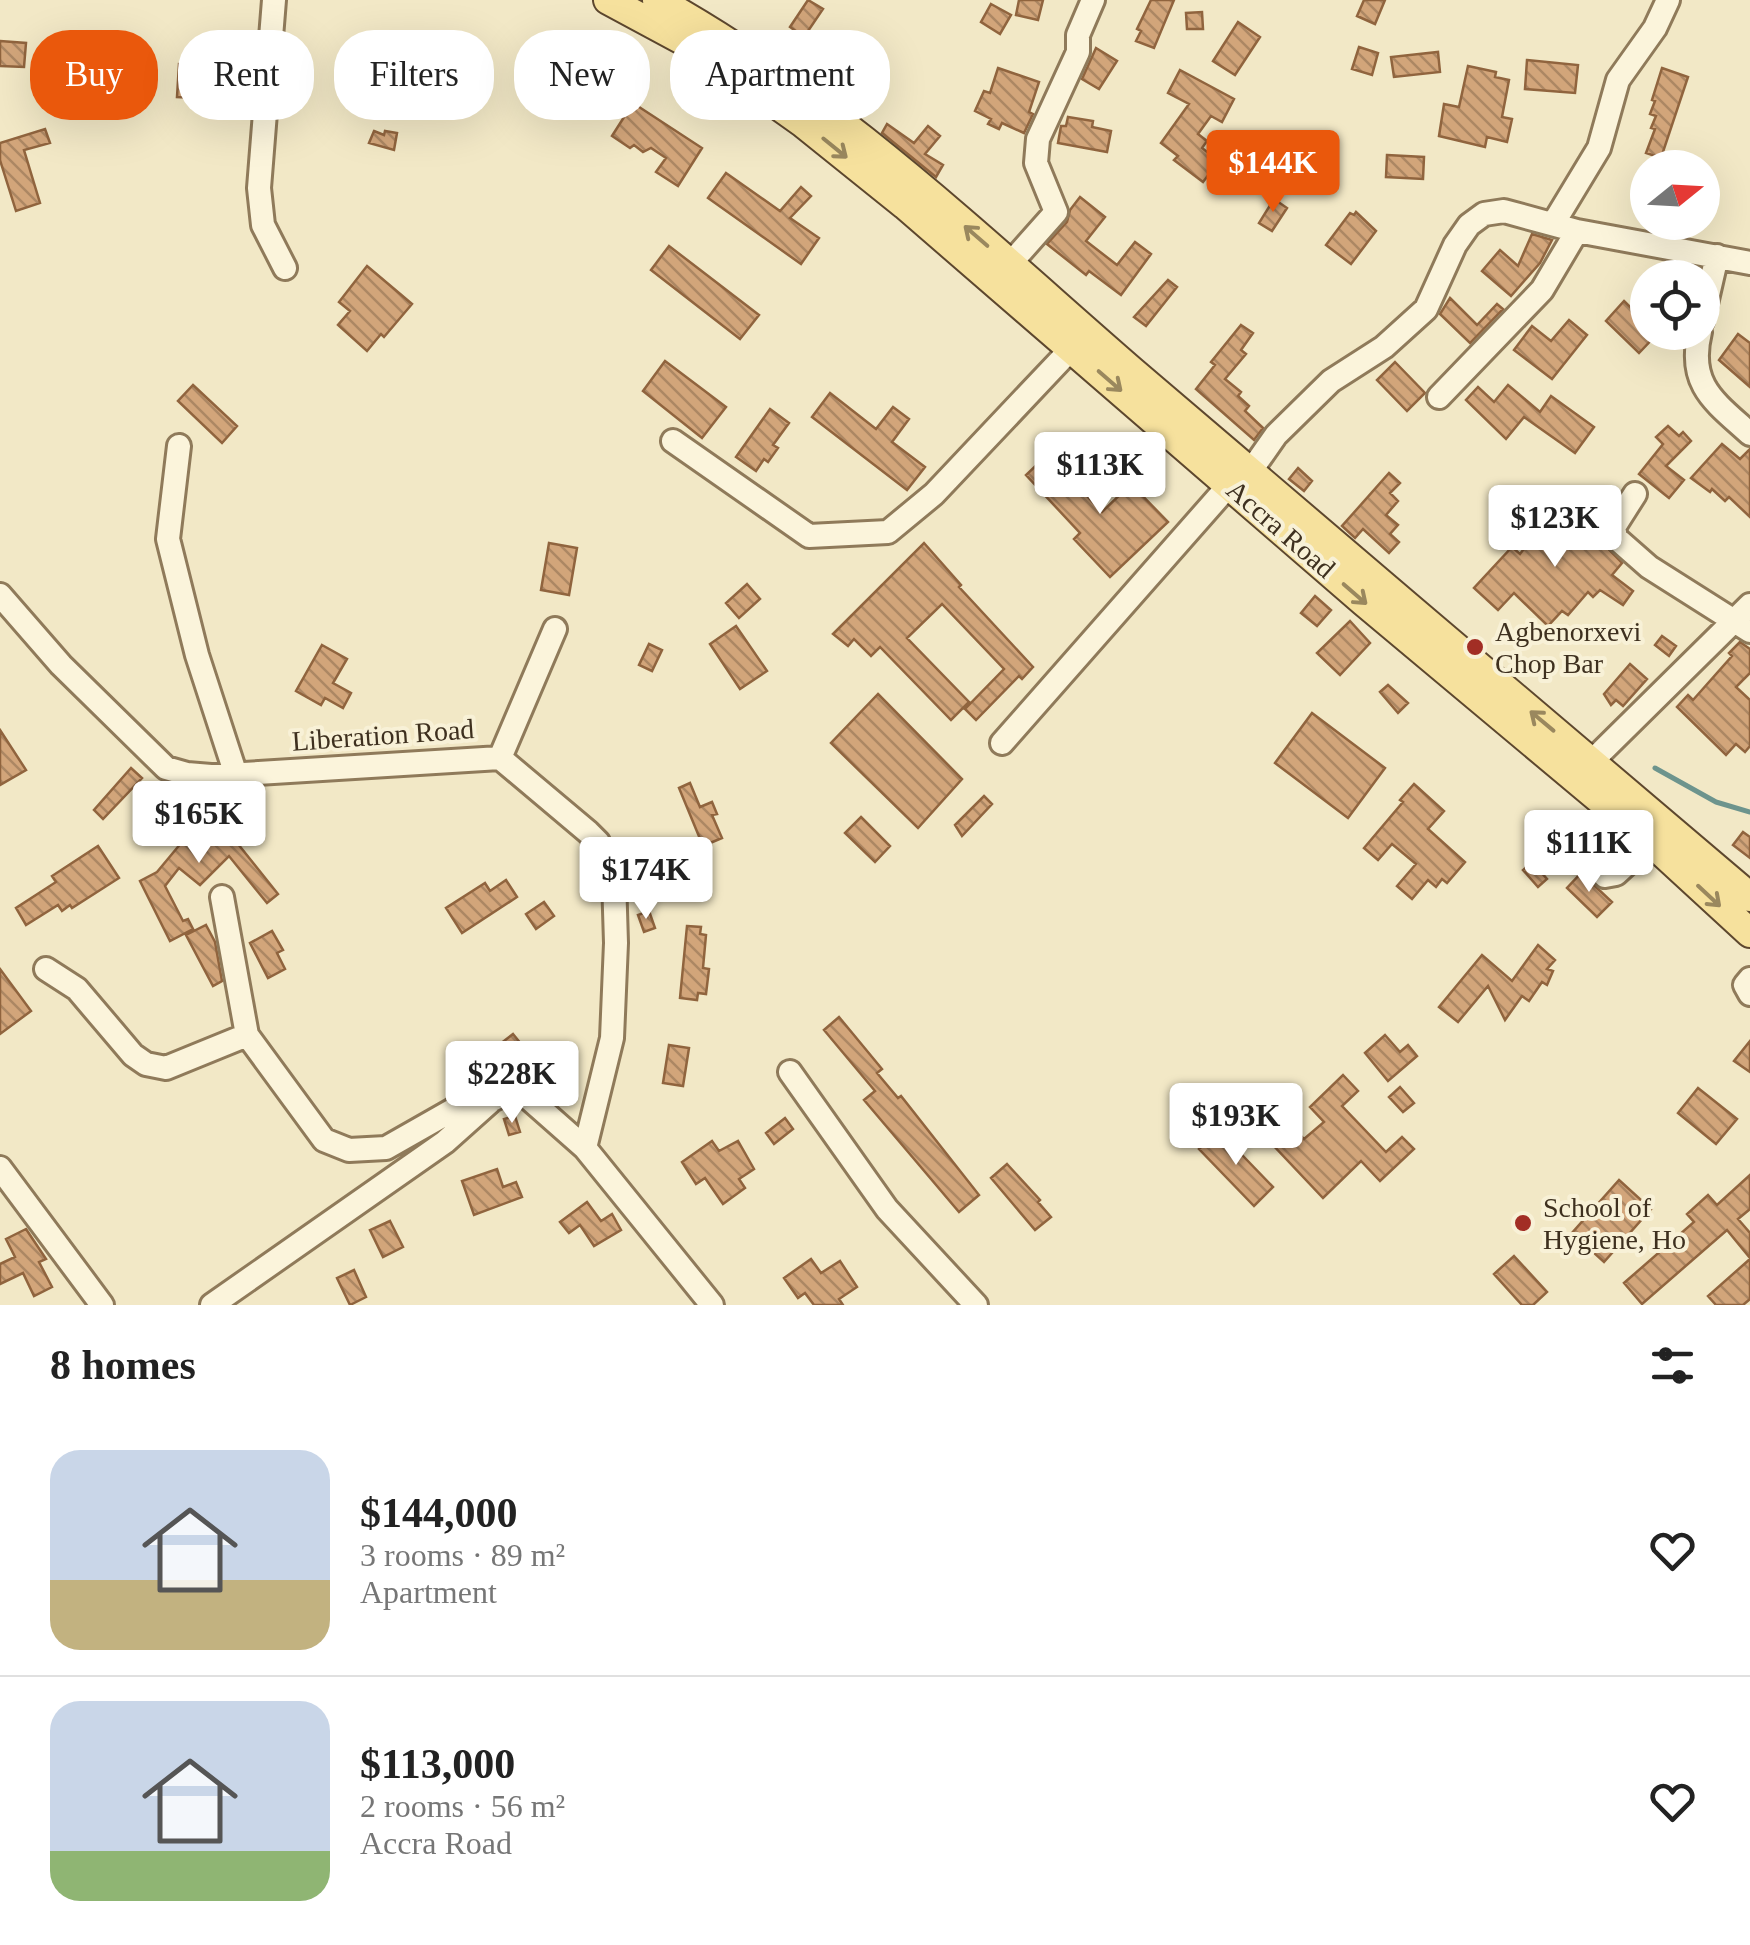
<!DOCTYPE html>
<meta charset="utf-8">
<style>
body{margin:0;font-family:Georgia,serif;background:#f6f6f6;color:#222;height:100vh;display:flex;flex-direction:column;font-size:38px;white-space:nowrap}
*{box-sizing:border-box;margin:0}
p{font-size:32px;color:#767676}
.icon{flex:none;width:55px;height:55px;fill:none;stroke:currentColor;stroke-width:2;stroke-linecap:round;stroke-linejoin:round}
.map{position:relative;height:1305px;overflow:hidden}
.sheet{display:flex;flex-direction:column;background:#fff;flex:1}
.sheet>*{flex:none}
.hud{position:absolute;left:30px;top:30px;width:1000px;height:90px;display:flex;gap:20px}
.needle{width:65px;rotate:72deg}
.tools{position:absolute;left:1630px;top:150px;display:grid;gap:20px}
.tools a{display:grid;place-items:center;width:90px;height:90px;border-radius:50%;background:#fff;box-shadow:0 10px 40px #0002;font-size:50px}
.price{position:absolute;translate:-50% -85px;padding:0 22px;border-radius:10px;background:#fff;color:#222;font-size:32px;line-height:65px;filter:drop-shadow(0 2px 5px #0008)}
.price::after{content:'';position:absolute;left:50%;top:60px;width:30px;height:22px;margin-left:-15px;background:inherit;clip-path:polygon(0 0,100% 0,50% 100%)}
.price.on{background:#ea580c;color:#fff}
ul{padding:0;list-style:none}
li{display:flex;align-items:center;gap:30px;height:250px;padding:0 50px}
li+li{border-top:2px solid #e0e0e0}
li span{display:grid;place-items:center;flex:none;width:280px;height:200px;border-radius:30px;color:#555}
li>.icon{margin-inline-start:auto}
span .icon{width:120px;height:120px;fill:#fffc;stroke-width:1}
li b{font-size:42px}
h2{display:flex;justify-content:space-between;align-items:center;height:120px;padding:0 50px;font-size:42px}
.tag{padding:0 35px;border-radius:40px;background:#fff;box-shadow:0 10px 40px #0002;font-size:35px;line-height:90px}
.tag.on{background:#ea580c;color:#fff}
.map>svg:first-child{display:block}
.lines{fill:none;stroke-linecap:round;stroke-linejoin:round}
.stream{stroke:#6d948d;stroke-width:5}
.building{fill:url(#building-back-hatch);stroke:#90643e;stroke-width:2.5}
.minor-casing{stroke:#8f7a5a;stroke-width:28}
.major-casing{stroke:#5d472e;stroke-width:32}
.minor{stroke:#fbf4db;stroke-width:22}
.major{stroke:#f6e19d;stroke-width:28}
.oneway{stroke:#9a885e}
.poi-dot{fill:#a22e25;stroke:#f8f1d7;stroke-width:4}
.labels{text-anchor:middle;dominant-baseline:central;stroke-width:8;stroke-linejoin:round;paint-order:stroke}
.street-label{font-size:28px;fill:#3e301f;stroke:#f8f1d7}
.poi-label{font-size:28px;fill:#3e301f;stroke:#f8f1d7;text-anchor:start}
</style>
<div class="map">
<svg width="1750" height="1305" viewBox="0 0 1750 1305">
<defs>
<pattern id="building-back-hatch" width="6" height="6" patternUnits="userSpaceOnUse" patternTransform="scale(2.5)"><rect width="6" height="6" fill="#d2a57a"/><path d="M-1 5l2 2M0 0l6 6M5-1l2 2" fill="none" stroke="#ac8763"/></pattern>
</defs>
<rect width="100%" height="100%" fill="#f2e8c6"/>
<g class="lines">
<path class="stream" d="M1655 768 1716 802 1750 812"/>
</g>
<path class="building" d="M808 0 823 9 804 37 790 27Z
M1019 0H1043L1038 20 1016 15Z
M1151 0H1174L1154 48 1136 41 1141 31 1137 29Z
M1364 0H1385L1375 24 1357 16Z
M991 4 1011 15 1000 34 981 22Z
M1202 12 1203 29H1187L1186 13Z
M1238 22 1260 37 1235 75 1213 61Z
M0 41 26 43 24 67 0 66Z
M1359 47 1378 53 1372 75 1352 69Z
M1096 48 1117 61 1099 89 1082 79Z
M1438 52 1440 72 1394 77 1391 57Z
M184 59 238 60 237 100 177 97 179 64H184Z
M1527 60 1578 65 1575 93 1525 89Z
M1468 66 1496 72 1495 77 1509 80 1502 117 1512 119 1507 142 1487 137 1485 147 1439 136 1444 104 1459 107Z
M998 68 1039 82 1029 112 1033 114 1024 133 1002 123 999 129 988 124 991 119 975 111 984 91 990 93Z
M1662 68 1688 77 1661 158 1646 153 1655 129 1651 128 1656 116 1650 114 1655 101 1652 100Z
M1180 70 1234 99 1222 122 1211 116 1198 134 1207 141 1202 148 1219 161 1203 182 1174 160 1178 156 1161 143 1189 104 1168 93Z
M633 103 702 148 678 186 656 172 666 158 651 148 643 152 634 145 630 148 612 136Z
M1068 117 1093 121 1092 127 1111 131 1107 152 1058 143 1061 126H1066Z
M887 124 914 143 928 126 940 136 925 154 943 165 936 177 882 133Z
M45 129 50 143 24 150 40 203 16 211 0 160V143Z
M374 131 384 135 385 131 397 133 394 150 369 143Z
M1253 155 1264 170 1252 179 1241 164Z
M1387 155 1424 157 1423 179 1386 177Z
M726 173 780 211 801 187 811 196 790 218 819 238 801 264 708 198Z
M1080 197 1105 217 1086 241 1117 265 1135 242 1151 254 1121 295 1089 271 1086 275 1047 244 1067 222 1070 210Z
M1274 199 1287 208 1272 231 1259 223Z
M1356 212 1376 231 1351 264 1326 245 1350 213 1354 215Z
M1532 234 1552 240 1540 263 1511 296 1482 271 1500 250 1518 266Z
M669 246 759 315 740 339 651 270Z
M367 266 412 304 384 337 381 334 367 351 338 325 350 311 339 302Z
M1168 280 1177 287 1146 326 1134 317Z
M1450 298 1477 325 1497 304 1503 309 1470 343 1440 314Z
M1624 301 1637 314 1648 303V332H1659L1639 353 1606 321Z
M1569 320 1587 335 1552 379 1514 350 1532 326 1551 341Z
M1241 325 1253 333 1241 350 1246 354 1225 379 1241 392 1238 396 1249 406 1245 411 1263 428 1254 440 1196 389 1215 365 1211 362Z
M1738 334 1750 343V387L1719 360Z
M665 361 726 407 702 438 643 391Z
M1395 362 1425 393 1407 411 1377 380Z
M193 385 237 426 222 443 178 401Z
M1508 385 1540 412 1551 396 1594 427 1575 453 1524 417 1506 439 1466 400 1478 387 1494 402Z
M830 393 876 429 893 407 909 419 892 442 925 467 907 490 812 417Z
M770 409 789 423 773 445 778 448 768 462 764 459 756 471 736 457Z
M1668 426 1679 436 1683 432 1691 441 1666 466 1684 480 1669 498 1639 474 1663 444 1656 437Z
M1722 444 1740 459 1750 449V517L1729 497 1725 501 1712 489 1710 492 1691 478Z
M1048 454 1102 512 1131 484 1168 522 1110 577 1074 539 1080 533 1026 475Z
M1298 468 1312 481 1304 491 1289 479Z
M1389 473 1400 483 1390 493 1398 501 1386 515 1398 525 1390 534 1399 542 1389 553 1363 529 1355 538 1342 526Z
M1512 497 1523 505 1512 521 1500 513Z
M1557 505 1589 529 1622 563 1612 575 1633 591 1623 605 1600 590 1593 597 1588 592 1568 615 1562 611 1548 626 1514 593 1498 610 1474 588 1512 547 1520 554Z
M549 543 577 548 569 595 541 590Z
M924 543 961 585 959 587 1033 667 1022 679 1019 676 976 720 965 709 1004 669 942 604 907 638 969 702 951 720 880 647 871 656 854 639 848 646 833 634Z
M747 584 760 599 739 618 726 603Z
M1315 596 1331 610 1317 626 1301 613Z
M1350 621 1370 643 1340 675 1317 653Z
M736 626 767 671 740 689 710 644Z
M1662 636 1676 646 1669 656 1655 645Z
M1740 642 1750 649V673L1736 687 1750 700V746L1745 752 1736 744 1726 755 1677 707 1688 695 1693 700 1732 656 1729 653Z
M649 644 662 650 652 671 639 665Z
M322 645 347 659 333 683 351 693 343 708 325 698 321 705 296 691Z
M1630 664 1647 679 1623 706 1616 700 1611 705 1604 694Z
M1388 685 1408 703 1398 713 1380 692Z
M878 694 962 779 918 828 831 743Z
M1312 713 1385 768 1348 818 1275 763Z
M0 730 26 770 0 785Z
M131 768 142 778 103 819 94 810Z
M690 783 700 807 712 802 717 814 712 815 722 838 703 846 679 788Z
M1414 784 1444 811 1428 829 1465 862 1447 883 1442 879 1436 887 1428 880 1412 899 1397 886 1416 864 1392 844 1378 860 1364 848 1403 802 1400 800Z
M984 796 992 804 962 836 955 825Z
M184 806 216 832 226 820 245 835 238 844 278 894 267 903 229 856 200 885 179 868 165 886 183 921 188 919 193 929 170 941 140 881 157 872 182 842 166 829Z
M861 817 890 846 875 862 845 833Z
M1743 832 1750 837V858L1733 845Z
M98 846 119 878 72 908 70 905 62 911 58 905 26 925 16 908 56 882 52 876Z
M1532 862 1547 879 1538 887 1523 870Z
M1581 873 1612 902 1597 917 1567 888Z
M506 880 517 897 462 933 446 908 485 883 490 891Z
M544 902 554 916 536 929 526 914Z
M649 911 655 928 644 932 638 915Z
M206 925 215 942 222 981 213 986 186 935Z
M687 926 701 927 700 934 706 935 703 968 709 969 706 994 698 993 697 1000 680 998Z
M272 931 283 950 277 953 285 969 268 978 250 943Z
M1538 945 1555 960 1547 969 1553 971 1547 985 1542 982 1529 1001 1522 996 1505 1020 1488 986 1458 1022 1439 1007 1482 955 1512 981Z
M0 969 31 1011 0 1034Z
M839 1017 882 1069 877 1073 898 1098 901 1096 979 1195 959 1212 864 1100 875 1091 824 1030Z
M513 1034 526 1050 504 1068 491 1051Z
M1385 1035 1400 1052 1408 1045 1417 1056 1388 1081 1365 1053Z
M1750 1041V1072L1734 1061Z
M669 1045 689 1048 683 1086 663 1083Z
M1343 1075 1358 1091 1342 1106 1386 1152 1402 1137 1414 1149 1380 1181 1361 1161 1323 1198 1272 1144 1291 1125 1304 1139 1324 1122 1310 1107Z
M1400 1087 1414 1103 1403 1112 1389 1097Z
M1698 1088 1737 1119 1716 1144 1678 1113Z
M515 1116 520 1132 509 1135 504 1119Z
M785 1118 793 1129 774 1144 766 1133Z
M1218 1130 1273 1187 1254 1206 1199 1149Z
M712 1141 719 1151 738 1141 754 1169 739 1179 745 1188 723 1204 705 1178 696 1184 682 1162Z
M1007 1164 1040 1200 1038 1202 1051 1217 1035 1230 991 1178Z
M497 1169 503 1187 516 1182 522 1197 474 1215 462 1181Z
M1750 1175V1209L1738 1219 1750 1233V1258L1727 1230 1642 1304 1624 1283 1694 1222 1687 1214 1708 1195 1717 1205Z
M1619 1180 1651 1209 1604 1262 1572 1233Z
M587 1202 601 1221 612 1214 621 1230 594 1246 580 1225 569 1233 560 1222Z
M390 1221 403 1247 383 1257 370 1230Z
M26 1229 46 1259 39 1262 52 1287 34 1296 23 1273 0 1284V1264L15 1257 6 1239Z
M1514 1256 1547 1292 1533 1305H1522L1494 1274Z
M811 1259 821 1273 840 1261 857 1287 839 1299 843 1305H814L805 1293 798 1298 784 1278Z
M1750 1259V1299L1743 1305H1716L1708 1296Z
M354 1270 366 1297 350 1305 337 1278Z"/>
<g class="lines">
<g class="minor-casing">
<path id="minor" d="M274 0 259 188 263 225 285 268
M1553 224 1599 148 1618 80 1655 28 1668 0
M1009 265 1056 212 1036 163 1038 139 1078 52V35L1093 0
M1702 321 1717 256
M1700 332C1687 385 1715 402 1750 434
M1439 397 1542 290 1577 231
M673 441 809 536 888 532 934 494 1072 348
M179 446 168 539 197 655 236 775
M1250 472 1276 435 1331 381 1384 347 1426 309 1455 245 1469 225 1484 214 1504 211 1577 231 1750 263
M1635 494 1614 527 1616 538 1649 567 1750 631
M0 595 61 665 166 768 187 774 211 776 500 758 588 832 598 842 614 878 616 943 612 1038 585 1148 712 1305
M1002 743 1230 484
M500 758 555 629
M1591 762 1750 605
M1590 861 1586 848 1617 813
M1600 871 1605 876 1616 874 1651 842
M222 897 247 1035 324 1140 349 1150 386 1148 488 1090 504 1085 517 1088
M46 969 77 989 133 1055 146 1064 166 1068 247 1035
M1750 979 1745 985 1750 994
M790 1072 887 1209 976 1305
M0 1168 102 1305
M212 1305 445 1142 492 1100 517 1088 585 1148"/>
</g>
<g class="major-casing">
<path id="major" d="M608 0 699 49 803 123 905 205 1364 602 1651 842 1750 933
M657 0C833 97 982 241 1133 372 1338 548 1544 722 1750 897"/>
</g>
<use href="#minor" class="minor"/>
<use href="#major" class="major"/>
</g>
<defs><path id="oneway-shaft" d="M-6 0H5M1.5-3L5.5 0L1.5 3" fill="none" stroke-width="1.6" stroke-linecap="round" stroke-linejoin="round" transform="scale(2.5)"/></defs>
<g class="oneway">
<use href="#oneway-shaft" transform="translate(835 148) rotate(39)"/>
<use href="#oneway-shaft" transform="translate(976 236) rotate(-139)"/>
<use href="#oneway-shaft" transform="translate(1110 381) rotate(41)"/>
<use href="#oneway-shaft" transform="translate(1355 594) rotate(41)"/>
<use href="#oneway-shaft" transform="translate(1542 721) rotate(-140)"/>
<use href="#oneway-shaft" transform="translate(1709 896) rotate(43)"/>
</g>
<g class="poi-dot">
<circle cx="1475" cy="647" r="10"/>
<circle cx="1523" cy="1223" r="10"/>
</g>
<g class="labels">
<g class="street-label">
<text transform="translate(1281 529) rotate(41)">Accra Road</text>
<text transform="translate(383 735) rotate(-4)">Liberation Road</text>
</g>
<g class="poi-label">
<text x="1495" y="631">Agbenorxevi<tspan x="1495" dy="32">Chop Bar</tspan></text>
<text x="1543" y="1207">School of<tspan x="1543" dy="32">Hygiene, Ho</tspan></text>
</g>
</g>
</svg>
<div class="tools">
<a><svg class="needle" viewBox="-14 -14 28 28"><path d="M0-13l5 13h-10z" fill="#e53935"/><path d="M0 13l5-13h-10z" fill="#767676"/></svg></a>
<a><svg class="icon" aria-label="locate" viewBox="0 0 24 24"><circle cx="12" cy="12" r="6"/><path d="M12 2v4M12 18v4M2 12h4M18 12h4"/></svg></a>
</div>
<b class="price on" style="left:1273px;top:215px">$144K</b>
<b class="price" style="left:1100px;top:517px">$113K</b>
<b class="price" style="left:1555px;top:570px">$123K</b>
<b class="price" style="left:199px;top:866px">$165K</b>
<b class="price" style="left:1589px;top:895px">$111K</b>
<b class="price" style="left:646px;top:922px">$174K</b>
<b class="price" style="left:512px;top:1126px">$228K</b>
<b class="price" style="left:1236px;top:1168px">$193K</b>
<div class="hud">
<a class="tag on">Buy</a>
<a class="tag">Rent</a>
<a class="tag">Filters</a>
<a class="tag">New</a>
<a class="tag">Apartment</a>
</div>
</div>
<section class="sheet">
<h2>8 homes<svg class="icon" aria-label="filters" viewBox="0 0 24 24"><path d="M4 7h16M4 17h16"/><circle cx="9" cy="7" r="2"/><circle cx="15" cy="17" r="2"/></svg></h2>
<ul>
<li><span style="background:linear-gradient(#c9d6e8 65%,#c2b280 0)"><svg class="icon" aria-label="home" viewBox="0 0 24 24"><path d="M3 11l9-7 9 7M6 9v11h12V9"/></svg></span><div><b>$144,000</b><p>3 rooms · 89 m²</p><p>Apartment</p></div><svg class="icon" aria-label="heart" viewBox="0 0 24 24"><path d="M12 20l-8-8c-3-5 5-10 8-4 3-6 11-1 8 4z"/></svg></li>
<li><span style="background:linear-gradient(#c9d6e8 75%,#8fb573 0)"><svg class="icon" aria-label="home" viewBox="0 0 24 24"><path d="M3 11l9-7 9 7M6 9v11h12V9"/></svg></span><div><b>$113,000</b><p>2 rooms · 56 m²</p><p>Accra Road</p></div><svg class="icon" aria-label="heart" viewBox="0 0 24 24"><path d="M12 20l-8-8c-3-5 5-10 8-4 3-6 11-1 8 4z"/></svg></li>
</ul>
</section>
